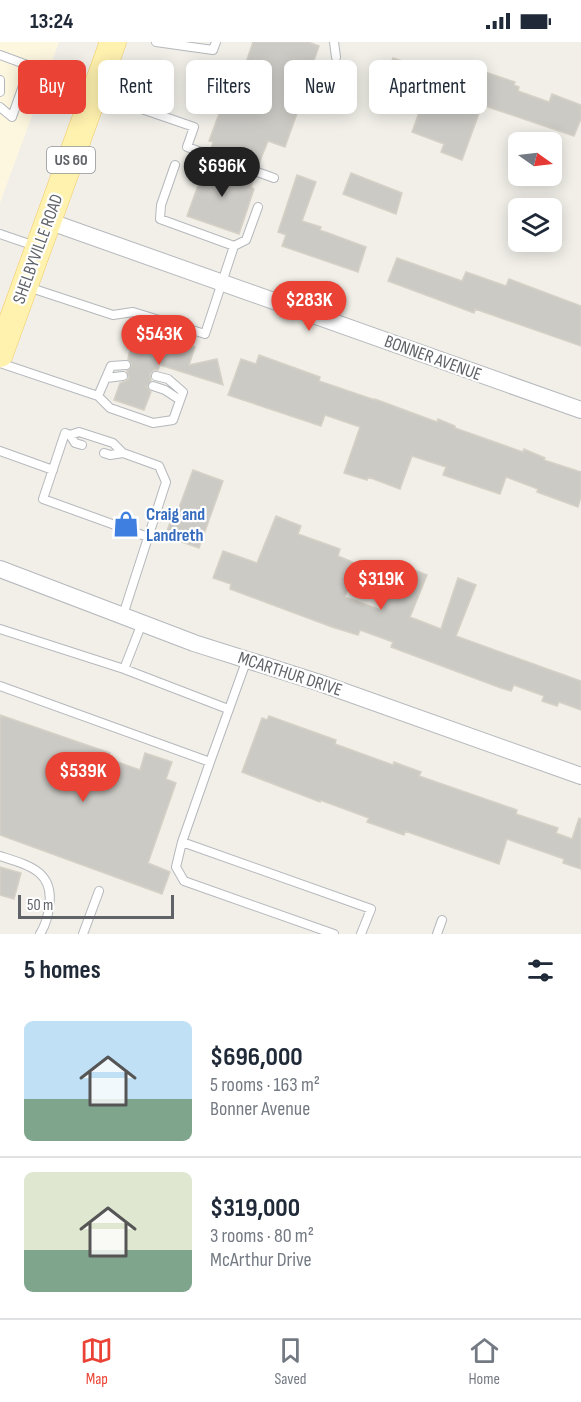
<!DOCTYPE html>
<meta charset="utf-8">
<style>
body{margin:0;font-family:"Sofia Sans Condensed",sans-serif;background:#f2f2f3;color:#1f2937;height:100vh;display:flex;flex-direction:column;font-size:22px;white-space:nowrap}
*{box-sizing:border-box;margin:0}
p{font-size:20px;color:#747a83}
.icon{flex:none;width:33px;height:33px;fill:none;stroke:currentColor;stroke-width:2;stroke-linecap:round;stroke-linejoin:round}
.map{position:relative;height:892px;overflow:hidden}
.sheet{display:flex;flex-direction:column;background:#fff;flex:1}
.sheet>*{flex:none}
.hud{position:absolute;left:18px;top:18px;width:546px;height:54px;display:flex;gap:12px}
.needle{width:39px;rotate:104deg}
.tools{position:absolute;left:508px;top:90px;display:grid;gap:12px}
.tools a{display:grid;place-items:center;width:54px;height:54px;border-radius:9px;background:#fff;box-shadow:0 3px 15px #0003;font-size:30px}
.scale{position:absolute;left:18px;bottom:15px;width:156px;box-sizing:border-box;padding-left:6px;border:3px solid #5f6368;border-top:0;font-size:16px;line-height:21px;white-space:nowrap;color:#5f6368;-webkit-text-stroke:4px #fff;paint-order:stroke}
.price{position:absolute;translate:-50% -51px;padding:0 14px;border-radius:21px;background:#ea4335;color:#fff;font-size:20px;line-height:39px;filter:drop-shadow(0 2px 3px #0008)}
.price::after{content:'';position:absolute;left:50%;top:36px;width:18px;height:14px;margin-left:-9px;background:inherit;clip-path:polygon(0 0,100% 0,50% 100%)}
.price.selected{background:#222;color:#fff}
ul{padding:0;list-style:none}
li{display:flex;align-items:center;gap:18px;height:150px;padding:0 24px}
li+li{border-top:2px solid #e0e1e3}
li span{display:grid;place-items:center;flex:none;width:168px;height:120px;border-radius:9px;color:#555}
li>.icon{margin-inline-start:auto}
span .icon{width:72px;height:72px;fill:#fffc;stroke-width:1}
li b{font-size:26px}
h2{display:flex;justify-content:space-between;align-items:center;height:72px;padding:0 24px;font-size:26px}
.pill{padding:0 21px;border-radius:9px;background:#fff;box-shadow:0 3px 15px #0003;font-size:21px;line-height:54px}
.pill.selected{background:#ea4335;color:#fff}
.status{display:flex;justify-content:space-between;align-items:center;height:42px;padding:0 30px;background:#fff;direction:ltr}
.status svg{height:16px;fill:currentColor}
.menu{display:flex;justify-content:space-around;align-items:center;height:84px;border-top:2px solid #e0e1e3;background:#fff;font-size:16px;color:#747a83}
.menu a{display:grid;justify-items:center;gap:3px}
.menu .selected{color:#ea4335}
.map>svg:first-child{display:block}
.commercial{fill:#fef7e0}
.building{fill:#cccac5;stroke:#d6d1c6;stroke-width:1.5}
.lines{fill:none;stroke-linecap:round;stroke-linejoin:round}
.lane-casing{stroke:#b5b8bc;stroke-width:10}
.street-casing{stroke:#b5b8bc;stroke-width:18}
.primary-casing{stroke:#f2c960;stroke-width:27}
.lane{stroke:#fff;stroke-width:8}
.street{stroke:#fff;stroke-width:16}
.primary{stroke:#fff2af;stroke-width:26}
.labels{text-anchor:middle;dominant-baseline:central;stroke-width:4.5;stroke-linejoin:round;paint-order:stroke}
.shield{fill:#fff;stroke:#8f9295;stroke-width:1.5}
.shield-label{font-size:16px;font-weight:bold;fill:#5f6368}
.street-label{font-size:18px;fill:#5f6368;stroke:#fff}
.shop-label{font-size:18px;font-weight:bold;fill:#366cbe;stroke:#fff;text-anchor:start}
</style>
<div class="status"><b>13:24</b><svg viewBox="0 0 49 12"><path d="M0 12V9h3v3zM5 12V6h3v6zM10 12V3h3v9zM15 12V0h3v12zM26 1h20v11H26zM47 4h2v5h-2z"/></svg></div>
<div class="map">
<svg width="581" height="892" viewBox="0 0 581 892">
<rect width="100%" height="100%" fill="#f1efe8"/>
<path class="commercial" d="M0 0H59L0 161Z"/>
<path class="building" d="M253 0H308L319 4 307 39 327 45 319 69 300 63 285 105 268 99 258 124 211 107 213 100 209 99 223 61 231 64Z
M393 16 448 34 449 33 454 35 458 21 515 40 514 43 519 45 518 49 549 60 552 52 581 63V77L574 94 482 63 462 118 441 110 444 102 412 90 425 54 384 41Z
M207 119 254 136 251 145 254 147 239 192 187 174Z
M351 131 402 151 396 172 343 152Z
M297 133 316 140 302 179 321 185 320 188 366 205 358 230 282 204 286 193 278 190Z
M397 216 462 239 466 230 506 244 509 237 581 264V304L475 267 474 271 388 239Z
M139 285 195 305 189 323 217 317 223 343 160 323 158 328H154L150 332 151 338 147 345 151 350 144 368 114 358 120 341 126 339 129 336 127 329 132 323 128 317 129 312Z
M259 313 320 335 319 339 375 358V357L437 380 438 377 455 384V386L523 410 524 407 545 416 544 418 581 430V455L578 465 537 450 538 447 506 435 500 452 443 433 446 425 412 414 400 447 368 435 367 438 344 431 360 385 325 373 321 384 228 353 241 317 256 322Z
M193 428 223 439 199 506 165 494 174 470 177 471Z
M276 474 301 484 298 492 340 507 338 514 357 522 345 555 381 568 399 522 427 533 410 575 441 587 458 536 476 543 456 594 581 639V668L559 660 557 664 542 659 544 654 514 643 511 649 501 646 391 605 393 600 360 588 358 593 332 585 230 547 231 542 213 536 223 509 257 521Z
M0 673 110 711 109 717 140 728 145 711 172 720 166 737 176 741 148 821 170 830 162 852 0 793Z
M269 674 336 698 335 702 393 723 394 720 421 730 419 734 517 768 516 772 558 786 556 791 572 797 579 776 581 777V827L563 821 564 817 507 797 499 822 405 789 404 793 367 780 369 776 320 758V760L242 730 262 676 267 678Z
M0 825 21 831 14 857 0 853Z"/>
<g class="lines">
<g class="lane-casing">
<path id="lane" d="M156 0 213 8 216 0
M334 0 336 15
M0 13 93 47
M0 38V50
M98 52 194 85 187 105 274 136
M0 65 12 75 30 24
M0 192 35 204
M234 204 246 198 258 165
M28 245 113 273 133 270 205 292 234 204 160 177 161 163 175 123
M0 321 98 354
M126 323 111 324 98 354 110 366 153 381 173 378 183 350 168 337 156 334
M106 336 123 334
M153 344 165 348 180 358
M70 393 75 401 82 403
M0 409 53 428
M104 411 110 413 123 411 159 424 166 440 123 573
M123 411 113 401 79 390 70 393 65 391 43 457 148 495
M0 587 124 627 228 667
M124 627 142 581
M0 644 210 720 247 617
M210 720 182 800 176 825 184 839 334 892
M182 800 371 867 361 892
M0 814C28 823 55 829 49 865 48 874 45 884 40 892
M83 892 99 849
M437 892 442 878"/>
</g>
<g class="street-casing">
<path id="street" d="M48 179 581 368
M0 527 194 601 320 641 581 734"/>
</g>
<g class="primary-casing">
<path id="primary" d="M0 312 113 0"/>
</g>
<use href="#lane" class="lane"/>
<use href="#street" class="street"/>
<use href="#primary" class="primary"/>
</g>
<defs>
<g id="shop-bare" transform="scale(2.07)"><path d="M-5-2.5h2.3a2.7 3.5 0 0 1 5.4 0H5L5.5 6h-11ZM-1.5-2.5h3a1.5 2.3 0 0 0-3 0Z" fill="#3f7fe0" stroke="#fff" stroke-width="2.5" paint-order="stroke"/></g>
</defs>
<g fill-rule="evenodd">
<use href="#shop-bare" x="126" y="482"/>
</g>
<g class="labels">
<rect class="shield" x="47" y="105" width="48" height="26" rx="4.5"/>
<g class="shield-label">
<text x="71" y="118">US 60</text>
</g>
<g class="street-label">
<text transform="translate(38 207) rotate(-70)">SHELBYVILLE ROAD</text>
<text transform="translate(433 316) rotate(20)">BONNER AVENUE</text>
<text transform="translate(290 632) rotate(18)">MCARTHUR DRIVE</text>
</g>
<g class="shop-label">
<text x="146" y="472">Craig and<tspan x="146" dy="21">Landreth</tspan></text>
</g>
</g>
</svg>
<div class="tools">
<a><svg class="needle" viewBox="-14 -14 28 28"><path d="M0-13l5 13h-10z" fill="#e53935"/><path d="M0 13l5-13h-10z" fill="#747a83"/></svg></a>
<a><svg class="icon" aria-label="layers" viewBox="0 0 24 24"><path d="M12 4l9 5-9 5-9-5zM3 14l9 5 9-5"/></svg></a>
</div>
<div class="scale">50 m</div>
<b class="price selected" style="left:222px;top:156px">$696K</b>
<b class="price" style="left:309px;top:290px">$283K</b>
<b class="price" style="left:159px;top:324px">$543K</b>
<b class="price" style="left:381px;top:569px">$319K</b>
<b class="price" style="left:83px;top:761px">$539K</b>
<div class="hud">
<a class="pill selected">Buy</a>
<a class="pill">Rent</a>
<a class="pill">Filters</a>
<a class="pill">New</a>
<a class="pill">Apartment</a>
</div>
</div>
<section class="sheet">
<h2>5 homes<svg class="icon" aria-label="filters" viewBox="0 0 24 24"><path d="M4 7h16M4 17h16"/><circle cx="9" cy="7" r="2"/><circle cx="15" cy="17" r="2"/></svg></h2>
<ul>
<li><span style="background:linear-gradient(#bfe0f5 65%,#7fa58c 0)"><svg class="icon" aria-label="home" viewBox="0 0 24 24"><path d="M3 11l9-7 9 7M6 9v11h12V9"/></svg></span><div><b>$696,000</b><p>5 rooms · 163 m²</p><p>Bonner Avenue</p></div></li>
<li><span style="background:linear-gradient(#dfe7d0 65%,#7fa58c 0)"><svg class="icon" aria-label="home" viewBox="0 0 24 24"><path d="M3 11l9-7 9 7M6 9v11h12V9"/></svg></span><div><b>$319,000</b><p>3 rooms · 80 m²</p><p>McArthur Drive</p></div></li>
</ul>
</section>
<nav class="menu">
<a class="selected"><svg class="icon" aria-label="map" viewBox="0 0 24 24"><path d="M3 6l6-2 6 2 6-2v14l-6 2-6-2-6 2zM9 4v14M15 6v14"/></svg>Map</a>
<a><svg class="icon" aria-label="saved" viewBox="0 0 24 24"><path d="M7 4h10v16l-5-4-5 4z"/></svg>Saved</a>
<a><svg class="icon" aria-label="home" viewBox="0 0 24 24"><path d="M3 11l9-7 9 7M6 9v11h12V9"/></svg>Home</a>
</nav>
